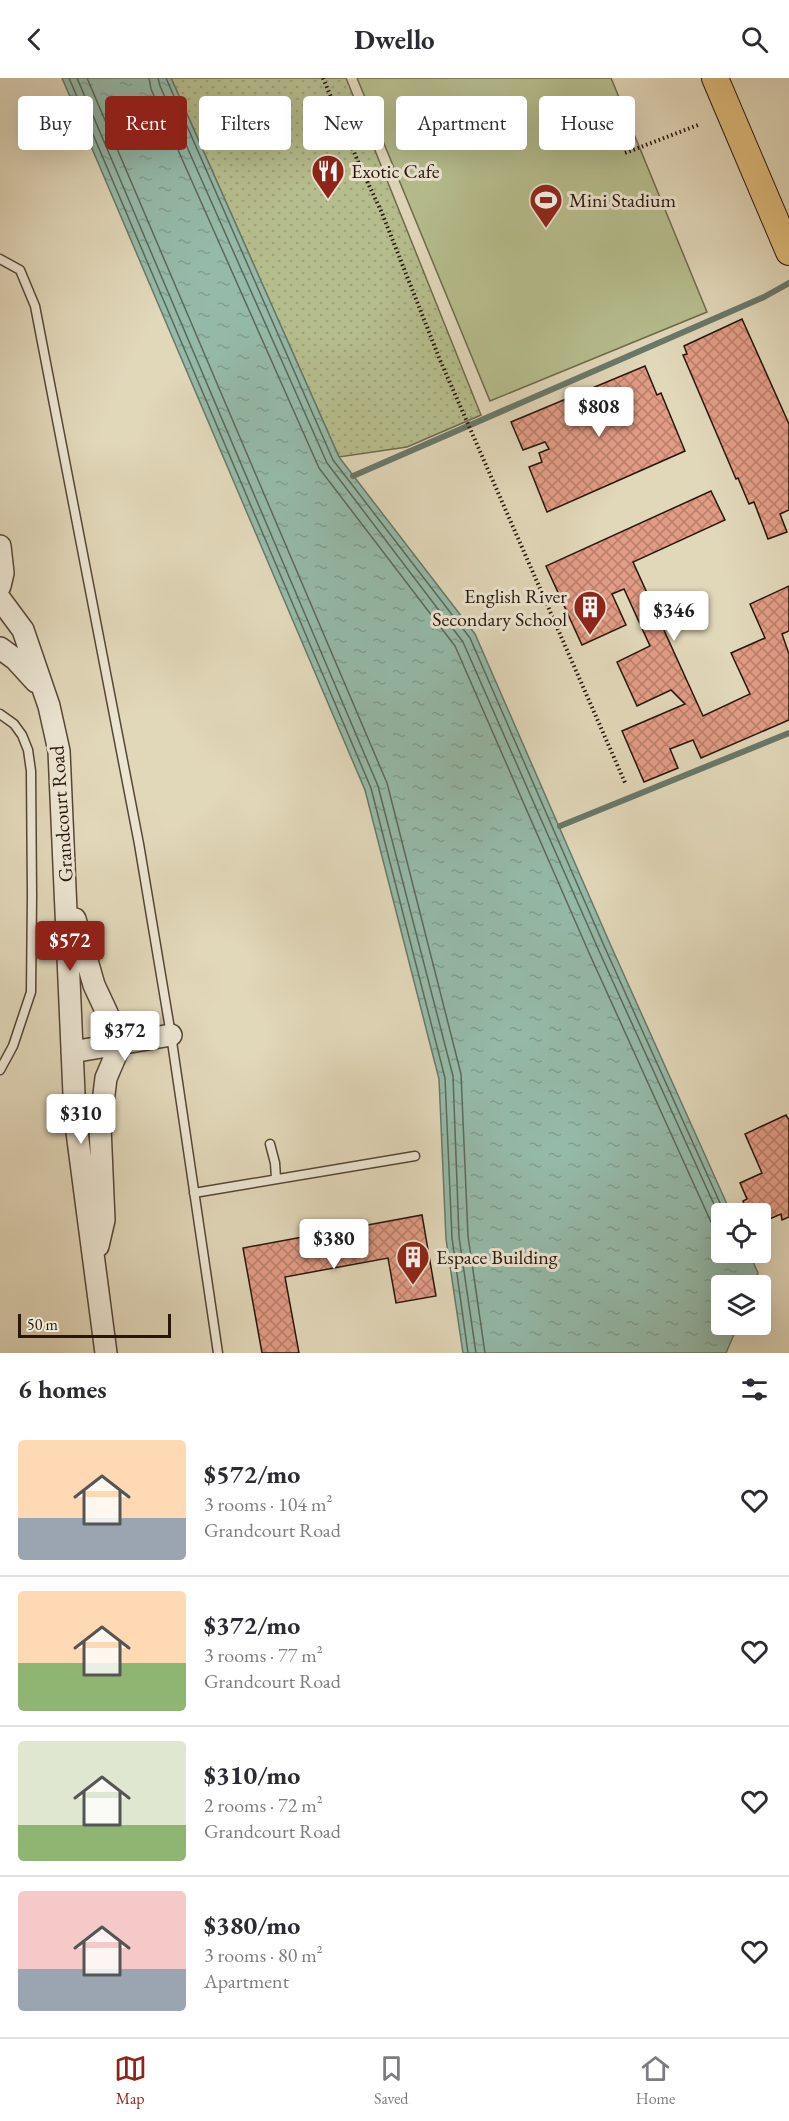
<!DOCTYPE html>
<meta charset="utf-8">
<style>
body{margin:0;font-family:"EB Garamond",serif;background:#f2f2f3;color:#2b2b33;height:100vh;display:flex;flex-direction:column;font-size:22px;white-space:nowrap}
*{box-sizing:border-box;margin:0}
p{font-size:20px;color:#7c7c81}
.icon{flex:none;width:33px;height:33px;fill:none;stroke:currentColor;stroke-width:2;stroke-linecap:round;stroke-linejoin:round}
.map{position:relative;height:1275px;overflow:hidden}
.sheet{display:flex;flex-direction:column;background:#fff;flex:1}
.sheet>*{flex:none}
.guide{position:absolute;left:18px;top:18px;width:753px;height:54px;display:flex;gap:12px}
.fabs{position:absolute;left:711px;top:1125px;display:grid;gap:12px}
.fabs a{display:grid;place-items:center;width:60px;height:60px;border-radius:6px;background:#fff;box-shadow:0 6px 24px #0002;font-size:30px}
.scale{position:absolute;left:18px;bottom:15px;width:153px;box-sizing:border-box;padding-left:6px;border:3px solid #28160b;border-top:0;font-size:16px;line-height:21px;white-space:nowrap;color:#28160b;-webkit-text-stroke:4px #ece5d2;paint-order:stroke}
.price{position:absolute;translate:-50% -51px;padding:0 14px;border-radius:6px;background:#fff;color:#222;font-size:20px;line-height:39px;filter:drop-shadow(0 2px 3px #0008)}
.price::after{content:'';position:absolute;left:50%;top:36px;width:18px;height:14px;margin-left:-9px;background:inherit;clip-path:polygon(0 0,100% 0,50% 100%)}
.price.active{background:#8f2418;color:#fff}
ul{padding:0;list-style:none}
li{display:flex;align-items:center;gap:18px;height:150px;padding:0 18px}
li+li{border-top:2px solid #e1e1e2}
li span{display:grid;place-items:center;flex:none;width:168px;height:120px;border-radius:6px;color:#555}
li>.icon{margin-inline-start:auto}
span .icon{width:72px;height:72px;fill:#fffc;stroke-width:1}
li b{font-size:26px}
h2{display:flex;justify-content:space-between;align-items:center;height:72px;padding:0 18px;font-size:26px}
.chip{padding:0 21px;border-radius:6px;background:#fff;box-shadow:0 6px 24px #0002;font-size:21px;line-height:54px}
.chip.active{background:#8f2418;color:#fff}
header{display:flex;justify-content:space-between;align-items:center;height:78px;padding:0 18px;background:#fff;font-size:27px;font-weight:700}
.menu{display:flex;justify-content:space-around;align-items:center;height:84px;border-top:2px solid #e1e1e2;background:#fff;font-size:16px;color:#7c7c81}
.menu a{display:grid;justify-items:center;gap:3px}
.menu .active{color:#8f2418}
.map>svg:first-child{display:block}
.grass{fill:#b6bd8d;stroke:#6f6a4c;stroke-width:1.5}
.park{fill:url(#park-dots);stroke:#6f6a4c;stroke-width:1.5}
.water{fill:url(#water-ripples);stroke:#69786a;stroke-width:1.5}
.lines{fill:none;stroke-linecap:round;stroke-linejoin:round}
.shore{stroke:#5e685a;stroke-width:1.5}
.stream{stroke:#69786a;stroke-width:6}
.building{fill:url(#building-cross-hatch);stroke:#28160b;stroke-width:1.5}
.service-casing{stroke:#564636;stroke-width:11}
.tertiary-casing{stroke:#564636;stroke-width:24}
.primary-casing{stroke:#28160b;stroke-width:28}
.path{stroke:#28160b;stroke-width:4;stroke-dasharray:1.5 3;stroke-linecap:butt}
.service{stroke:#ece5d2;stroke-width:8}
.tertiary{stroke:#ece5d2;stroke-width:21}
.primary{stroke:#e0bc7c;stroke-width:26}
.labels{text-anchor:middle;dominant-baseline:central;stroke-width:6;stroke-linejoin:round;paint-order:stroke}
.poi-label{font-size:20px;fill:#28160b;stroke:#ece5d2;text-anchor:start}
.street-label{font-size:20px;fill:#28160b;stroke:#ece5d2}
</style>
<header><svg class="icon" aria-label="back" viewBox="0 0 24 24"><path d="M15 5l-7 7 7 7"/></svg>Dwello<svg class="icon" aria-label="search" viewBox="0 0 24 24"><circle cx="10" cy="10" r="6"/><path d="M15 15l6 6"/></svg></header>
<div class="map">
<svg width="789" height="1275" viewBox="0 0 789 1275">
<defs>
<pattern id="park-dots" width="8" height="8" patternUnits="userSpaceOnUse" patternTransform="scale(1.5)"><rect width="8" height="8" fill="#b6bd8d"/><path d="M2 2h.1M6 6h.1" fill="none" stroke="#9ca278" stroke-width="1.8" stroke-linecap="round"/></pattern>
<pattern id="water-ripples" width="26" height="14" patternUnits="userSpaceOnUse" patternTransform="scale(1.5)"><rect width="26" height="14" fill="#95baa9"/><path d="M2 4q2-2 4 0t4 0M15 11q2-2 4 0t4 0" fill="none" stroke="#809f90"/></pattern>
<pattern id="building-cross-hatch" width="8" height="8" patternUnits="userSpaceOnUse" patternTransform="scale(1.5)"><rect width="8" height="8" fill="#e29c85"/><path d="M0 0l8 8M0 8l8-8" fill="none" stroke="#b77e6b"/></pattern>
</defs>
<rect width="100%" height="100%" fill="#e1d7b9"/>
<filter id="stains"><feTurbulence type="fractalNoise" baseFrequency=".00333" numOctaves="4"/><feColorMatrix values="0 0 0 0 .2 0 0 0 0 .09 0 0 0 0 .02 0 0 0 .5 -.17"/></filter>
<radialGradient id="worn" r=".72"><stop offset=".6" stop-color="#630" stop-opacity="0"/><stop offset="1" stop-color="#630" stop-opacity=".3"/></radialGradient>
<path class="grass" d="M357 0H611L707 234 490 323Z"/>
<path class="park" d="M171 0H346L481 337 407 369 339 379Z"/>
<path class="water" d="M62 0H171L339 379 475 556 611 868 731 1135 722 1136V1174L749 1175 758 1195 753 1207 722 1208V1246L738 1247 726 1275H463L446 1161 439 1001 365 712Z"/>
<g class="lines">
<path class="shore" d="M69 0 371 710 445 1000 452 1160 468 1275
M77 0 378 708 453 998 459 1159 476 1275
M87 0 387 705 461 996 468 1158 485 1275
M149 0 151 11 319 390 455 568 590 877 711 1144 722 1155
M158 0 160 8 327 385 463 564 599 873 722 1144
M166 0 333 382 470 560 605 870 725 1136"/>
<path class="stream" d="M353 398 764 219 789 205
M560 748 789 655"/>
</g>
<path class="building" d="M742 241 789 346V432L780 436 787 454 768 461 754 424 749 426 738 400 736 401 683 277 687 276 684 268Z
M645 288 657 317 661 315 685 373 547 434 529 389 542 384 539 375 549 371 545 364 523 372 511 344Z
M711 413 725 442 633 484 703 638 750 616 731 575 765 560 750 526 789 508V553L782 556 789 576V642L701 680 693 662 670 671 678 690 644 704 622 653 685 626 671 612 637 628 617 584 650 568 624 511 612 516 626 547 582 567 546 488Z
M786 1037 789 1042V1139L782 1142 781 1136 760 1145V1136H753L751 1131 747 1133 743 1123 747 1121 740 1105 762 1095 745 1056Z
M422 1137 436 1218 396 1225 388 1180 285 1199 299 1275H262L243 1170Z"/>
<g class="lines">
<g class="service-casing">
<path id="service" d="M0 181 20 192 35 228 139 766 171 957 218 1275
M0 636 14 646 22 657 28 672 31 693 32 818 31 914 13 968 0 992
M270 1066 275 1085 276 1100
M194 1115 415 1078"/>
</g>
<g class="tertiary-casing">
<path id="tertiary" d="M0 468 3 495 0 508
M0 521 23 552 49 628 59 673 75 1039 106 1275
M0 570 15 581 36 604
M75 841 94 907 121 965 106 1000 100 1049 104 1142 98 1168
M72 974 171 957"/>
</g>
<g class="primary-casing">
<path id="primary" d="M715 0 789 174"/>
</g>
<path class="path" d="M323 0 359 86 382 135 440 282 626 707
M625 75 698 47"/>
<use href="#service" class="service"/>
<use href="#tertiary" class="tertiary"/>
<use href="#primary" class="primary"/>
</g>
<defs>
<g id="restaurant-pin" transform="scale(1.725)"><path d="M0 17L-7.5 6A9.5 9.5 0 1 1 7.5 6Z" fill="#8f2418" stroke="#ece5d2"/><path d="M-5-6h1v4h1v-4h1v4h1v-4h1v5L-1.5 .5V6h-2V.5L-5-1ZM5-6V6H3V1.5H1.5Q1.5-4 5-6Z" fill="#fff"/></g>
<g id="stadium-pin" transform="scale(1.725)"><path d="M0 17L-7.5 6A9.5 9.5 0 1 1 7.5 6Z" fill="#8f2418" stroke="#ece5d2"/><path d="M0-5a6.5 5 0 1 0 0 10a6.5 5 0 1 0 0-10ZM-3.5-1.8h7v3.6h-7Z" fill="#fff"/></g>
<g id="building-pin" transform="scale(1.725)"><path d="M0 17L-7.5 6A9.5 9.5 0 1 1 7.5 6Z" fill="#8f2418" stroke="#ece5d2"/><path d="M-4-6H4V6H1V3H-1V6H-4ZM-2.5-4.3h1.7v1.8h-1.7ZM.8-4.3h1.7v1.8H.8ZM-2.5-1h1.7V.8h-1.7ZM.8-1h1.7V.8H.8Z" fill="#fff"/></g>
</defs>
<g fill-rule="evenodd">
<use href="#restaurant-pin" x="328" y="93"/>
<use href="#stadium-pin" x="546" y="122"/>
<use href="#building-pin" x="590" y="529"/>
<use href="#building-pin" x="413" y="1179"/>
</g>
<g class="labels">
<g class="poi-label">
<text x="351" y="93">Exotic Cafe</text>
<text x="569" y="122">Mini Stadium</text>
<text x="567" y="518" text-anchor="end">English River<tspan x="567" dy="23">Secondary School</tspan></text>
<text x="436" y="1179">Espace Building</text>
</g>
<g class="street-label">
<text transform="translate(61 736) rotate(-94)">Grandcourt Road</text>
</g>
</g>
<rect width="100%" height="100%" filter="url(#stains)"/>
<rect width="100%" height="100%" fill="url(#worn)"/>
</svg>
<div class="fabs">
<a><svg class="icon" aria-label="locate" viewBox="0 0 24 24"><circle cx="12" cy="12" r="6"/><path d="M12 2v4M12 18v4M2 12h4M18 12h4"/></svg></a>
<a><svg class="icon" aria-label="layers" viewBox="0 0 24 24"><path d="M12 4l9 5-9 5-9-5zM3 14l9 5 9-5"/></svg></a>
</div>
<div class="scale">50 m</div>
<b class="price" style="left:599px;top:360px">$808</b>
<b class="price" style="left:674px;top:564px">$346</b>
<b class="price active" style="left:70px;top:894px">$572</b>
<b class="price" style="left:125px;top:984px">$372</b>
<b class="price" style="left:81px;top:1067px">$310</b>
<b class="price" style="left:334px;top:1192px">$380</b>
<div class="guide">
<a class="chip">Buy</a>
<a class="chip active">Rent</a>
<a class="chip">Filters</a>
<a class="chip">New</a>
<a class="chip">Apartment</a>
<a class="chip">House</a>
</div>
</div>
<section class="sheet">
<h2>6 homes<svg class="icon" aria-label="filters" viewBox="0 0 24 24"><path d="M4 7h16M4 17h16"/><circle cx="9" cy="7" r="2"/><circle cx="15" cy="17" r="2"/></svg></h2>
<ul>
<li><span style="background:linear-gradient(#ffd9b3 65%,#9aa5b1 0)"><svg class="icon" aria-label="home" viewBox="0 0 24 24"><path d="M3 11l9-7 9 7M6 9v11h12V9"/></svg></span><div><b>$572/mo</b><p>3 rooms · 104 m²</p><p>Grandcourt Road</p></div><svg class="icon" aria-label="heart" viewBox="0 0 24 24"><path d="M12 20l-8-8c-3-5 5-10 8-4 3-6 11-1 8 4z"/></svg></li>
<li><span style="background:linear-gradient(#ffd9b3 60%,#8fb573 0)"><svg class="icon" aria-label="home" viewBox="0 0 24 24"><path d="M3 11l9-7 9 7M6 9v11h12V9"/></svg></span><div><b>$372/mo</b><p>3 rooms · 77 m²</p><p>Grandcourt Road</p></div><svg class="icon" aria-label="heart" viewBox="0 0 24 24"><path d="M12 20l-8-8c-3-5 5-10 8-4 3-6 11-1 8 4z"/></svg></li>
<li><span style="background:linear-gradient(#dfe7d0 70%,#8fb573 0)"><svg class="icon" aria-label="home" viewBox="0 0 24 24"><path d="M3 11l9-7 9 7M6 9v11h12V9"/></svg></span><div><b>$310/mo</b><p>2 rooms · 72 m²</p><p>Grandcourt Road</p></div><svg class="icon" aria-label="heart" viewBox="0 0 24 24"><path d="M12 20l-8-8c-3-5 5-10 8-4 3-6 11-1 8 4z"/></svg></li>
<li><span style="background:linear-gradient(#f6c9c9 65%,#9aa5b1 0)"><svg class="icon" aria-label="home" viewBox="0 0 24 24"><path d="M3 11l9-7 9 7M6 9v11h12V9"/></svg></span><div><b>$380/mo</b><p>3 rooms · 80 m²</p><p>Apartment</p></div><svg class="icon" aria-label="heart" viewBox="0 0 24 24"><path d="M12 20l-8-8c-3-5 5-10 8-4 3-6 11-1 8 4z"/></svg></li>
</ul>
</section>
<nav class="menu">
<a class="active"><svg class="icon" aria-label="map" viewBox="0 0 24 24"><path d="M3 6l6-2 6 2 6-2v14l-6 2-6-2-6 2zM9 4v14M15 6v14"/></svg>Map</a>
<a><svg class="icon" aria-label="saved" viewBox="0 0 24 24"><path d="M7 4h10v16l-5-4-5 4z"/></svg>Saved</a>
<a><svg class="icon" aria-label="home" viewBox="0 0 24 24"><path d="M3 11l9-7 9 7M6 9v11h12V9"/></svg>Home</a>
</nav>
